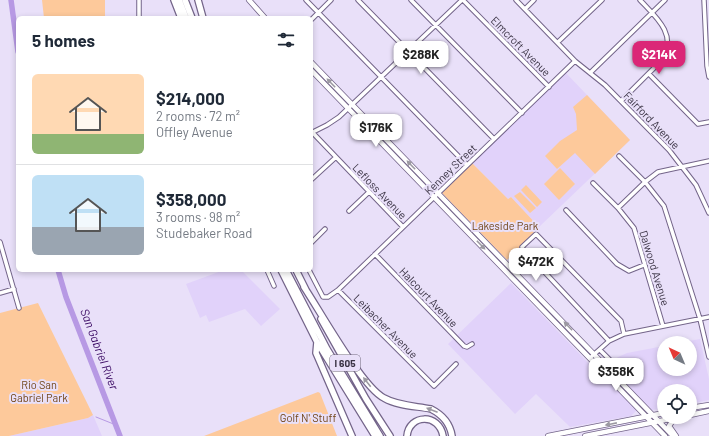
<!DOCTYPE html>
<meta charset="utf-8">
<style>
body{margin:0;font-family:Barlow,sans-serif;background:#f2f2f3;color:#1f2937;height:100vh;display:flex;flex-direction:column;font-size:15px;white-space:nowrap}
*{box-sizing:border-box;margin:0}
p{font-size:13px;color:#747a83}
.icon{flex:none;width:22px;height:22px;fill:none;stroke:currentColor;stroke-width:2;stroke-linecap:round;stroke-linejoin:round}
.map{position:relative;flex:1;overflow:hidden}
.panel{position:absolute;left:16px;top:16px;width:297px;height:256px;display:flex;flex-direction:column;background:#fff;border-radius:6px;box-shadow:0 2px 6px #0003}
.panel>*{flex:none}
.needle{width:26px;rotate:316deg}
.controls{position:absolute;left:657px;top:336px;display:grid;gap:8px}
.controls a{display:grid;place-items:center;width:40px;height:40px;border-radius:50%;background:#fff;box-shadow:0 2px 6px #0003;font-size:20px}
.price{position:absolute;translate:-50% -34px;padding:0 9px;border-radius:8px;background:#fff;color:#222;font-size:13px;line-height:26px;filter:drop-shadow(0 1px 2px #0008)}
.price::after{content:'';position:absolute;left:50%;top:24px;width:12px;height:9px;margin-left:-6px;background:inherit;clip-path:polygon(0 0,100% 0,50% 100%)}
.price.on{background:#db2777;color:#fff}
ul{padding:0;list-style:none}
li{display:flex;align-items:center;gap:12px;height:100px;padding:0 16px}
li+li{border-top:1px solid #e0e1e3}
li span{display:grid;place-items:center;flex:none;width:112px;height:80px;border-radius:6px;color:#555}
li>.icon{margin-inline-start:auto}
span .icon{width:48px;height:48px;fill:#fffc;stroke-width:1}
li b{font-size:17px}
h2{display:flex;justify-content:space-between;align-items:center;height:48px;padding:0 16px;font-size:17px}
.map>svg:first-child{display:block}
.built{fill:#e1d2fa}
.green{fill:#fdc99b}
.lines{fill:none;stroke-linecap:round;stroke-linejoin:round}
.stream{stroke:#b799e4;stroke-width:1}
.river{stroke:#b799e4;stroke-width:5.5}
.minor-casing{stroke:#736489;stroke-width:5.5}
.major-casing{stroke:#736489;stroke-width:6}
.highway-casing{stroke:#736489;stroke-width:8}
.minor{stroke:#fff;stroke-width:3.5}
.major{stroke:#fff;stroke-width:4.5}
.highway{stroke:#fff;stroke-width:5.5}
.oneway{fill:#9c99a2}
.labels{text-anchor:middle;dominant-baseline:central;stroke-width:4;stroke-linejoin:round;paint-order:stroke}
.shield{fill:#e9e0f9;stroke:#6e677a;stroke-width:1}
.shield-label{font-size:10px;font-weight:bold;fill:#3a3344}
.street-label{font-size:11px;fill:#3a3344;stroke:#e9e0f9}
.park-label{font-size:11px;fill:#714518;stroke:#e9e0f9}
.water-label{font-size:12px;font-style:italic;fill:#3a0963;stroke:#e9e0f9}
</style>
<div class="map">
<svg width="709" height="436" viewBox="0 0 709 436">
<rect width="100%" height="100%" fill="#e9e0f9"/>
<path class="built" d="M565 72 630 140 539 227 511 197 508 199 472 163Z
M224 270H241L280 309 261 326 245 309 209 322 206 315 200 318 186 284Z
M511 283 600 375 618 357 627 353 664 346V369H690V343H678L700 339 709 379V400L690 404V391H664V409L636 411 631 416 570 427 536 394 515 414 448 344Z
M93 415 102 436H9L88 418Z"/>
<path class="green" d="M42 0H105V18H44Z
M587 95 630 140 595 174 575 153 557 169 545 156 560 141 577 130 576 114 573 107Z
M472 163 508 199 511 197 539 227 507 260 442 193Z
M560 168 575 184 559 200 544 184Z
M526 185 542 202 537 207 521 190Z
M520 192 536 208 530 213 514 196Z
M38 303 93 415 88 418 9 436H0V313Z
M318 392 320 393 337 436H204Z"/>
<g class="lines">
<path class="stream" d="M96 417 116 425"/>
<path class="river" d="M11 0 18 52
M58 270 66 297 120 436"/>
<g class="minor-casing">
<path id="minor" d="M306 0 467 165
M358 0 494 139
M411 0 522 113
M463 0 549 87
M516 0 575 61 605 85 669 150 696 185 709 213
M704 0 707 66 709 77
M525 9 534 0
M139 18V0
M311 20 331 0
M558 42 602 0
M590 73 665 0
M649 74 698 124 709 122
M621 101 663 59C677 34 656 17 640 0
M312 132 403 227
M311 133 327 125 339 117 462 0
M619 156 645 182 664 206 700 319 709 357
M311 180 335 158
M593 183 618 208 634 228 663 326
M618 208 645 182 658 172 709 161
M566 210 617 264 629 271 644 265
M349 211 369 192
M0 242 19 308
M311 243 325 229
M375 254 464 346 467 347 472 344
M267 270 274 286
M309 270 323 297H328L338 290 434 386 456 364
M338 290 575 61
M0 293 14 289
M609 341 523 249 522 247 536 234 621 321 624 334
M600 350 611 361
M590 358 609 341 624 334 709 317"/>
</g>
<g class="major-casing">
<path id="major" d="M249 0 265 18
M311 62 673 436
M311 70 665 436
M690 408 709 405
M690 415 709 411
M674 419 669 426 676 436
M548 436 664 413
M585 436 680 417"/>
</g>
<g class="highway-casing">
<path id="highway" d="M174 0 181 18
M179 0 186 18
M185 0 192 18
M198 0 203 18
M281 270 317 342 375 436
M286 270 327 349 380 436
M296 270 306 290
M304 287C320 311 362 387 384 398 398 406 416 406 431 409 443 415 450 423 452 436
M321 319 366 399 390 436
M317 342 316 353 352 436
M407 436C409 414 439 413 443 436"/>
</g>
<use href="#minor" class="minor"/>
<use href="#major" class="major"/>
<use href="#highway" class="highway"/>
</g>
<defs><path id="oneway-solid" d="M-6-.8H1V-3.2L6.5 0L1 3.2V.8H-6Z"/></defs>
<g class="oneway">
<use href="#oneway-solid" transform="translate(331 83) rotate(-134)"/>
<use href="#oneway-solid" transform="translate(411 165) rotate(-134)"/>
<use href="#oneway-solid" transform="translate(481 245) rotate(46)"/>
<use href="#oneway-solid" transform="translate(568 326) rotate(-134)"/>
<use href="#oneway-solid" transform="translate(367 382) rotate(-128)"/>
<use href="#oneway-solid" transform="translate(432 410) rotate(-159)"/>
<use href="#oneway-solid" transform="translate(611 424) rotate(169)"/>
</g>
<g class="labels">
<rect class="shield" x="330" y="355" width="30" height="16" rx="3"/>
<g class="shield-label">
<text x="345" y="363">I 605</text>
</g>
<g class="street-label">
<text transform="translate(521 46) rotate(45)">Elmcroft Avenue</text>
<text transform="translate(652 120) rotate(46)">Fairford Avenue</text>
<text transform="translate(450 169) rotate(-44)">Kenney Street</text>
<text transform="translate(380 191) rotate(46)">Lefloss Avenue</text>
<text transform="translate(655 268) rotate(73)">Dalwood Avenue</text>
<text transform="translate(429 297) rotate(46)">Halcourt Avenue</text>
<text transform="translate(386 326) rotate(45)">Leibacher Avenue</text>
</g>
<g class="park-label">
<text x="505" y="225">Lakeside Park</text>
<text x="39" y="384">Rio San<tspan x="39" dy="13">Gabriel Park</tspan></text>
<text x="308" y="417">Golf N' Stuff</text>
</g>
<g class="water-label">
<text transform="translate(100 349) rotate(69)">San Gabriel River</text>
</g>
</g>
</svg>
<div class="controls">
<a><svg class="needle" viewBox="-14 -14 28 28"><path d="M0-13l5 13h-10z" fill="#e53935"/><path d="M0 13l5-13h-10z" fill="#747a83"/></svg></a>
<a><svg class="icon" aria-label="locate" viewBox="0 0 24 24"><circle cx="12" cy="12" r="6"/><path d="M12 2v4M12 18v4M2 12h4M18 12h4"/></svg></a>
</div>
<b class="price" style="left:421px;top:75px">$288K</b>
<b class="price on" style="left:659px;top:75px">$214K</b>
<b class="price" style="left:376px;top:148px">$176K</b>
<b class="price" style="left:536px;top:282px">$472K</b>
<b class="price" style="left:616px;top:392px">$358K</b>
<section class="panel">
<h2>5 homes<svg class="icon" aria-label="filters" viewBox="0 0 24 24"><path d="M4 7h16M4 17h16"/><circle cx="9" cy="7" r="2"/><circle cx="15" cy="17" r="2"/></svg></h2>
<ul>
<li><span style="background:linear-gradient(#ffd9b3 75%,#8fb573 0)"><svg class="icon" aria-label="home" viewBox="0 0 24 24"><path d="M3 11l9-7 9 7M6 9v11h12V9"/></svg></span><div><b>$214,000</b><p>2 rooms · 72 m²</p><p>Offley Avenue</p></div></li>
<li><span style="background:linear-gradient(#bfe0f5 65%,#9aa5b1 0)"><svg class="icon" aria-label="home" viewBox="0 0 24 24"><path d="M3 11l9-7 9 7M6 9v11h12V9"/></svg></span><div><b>$358,000</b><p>3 rooms · 98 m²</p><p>Studebaker Road</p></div></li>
</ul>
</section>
</div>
